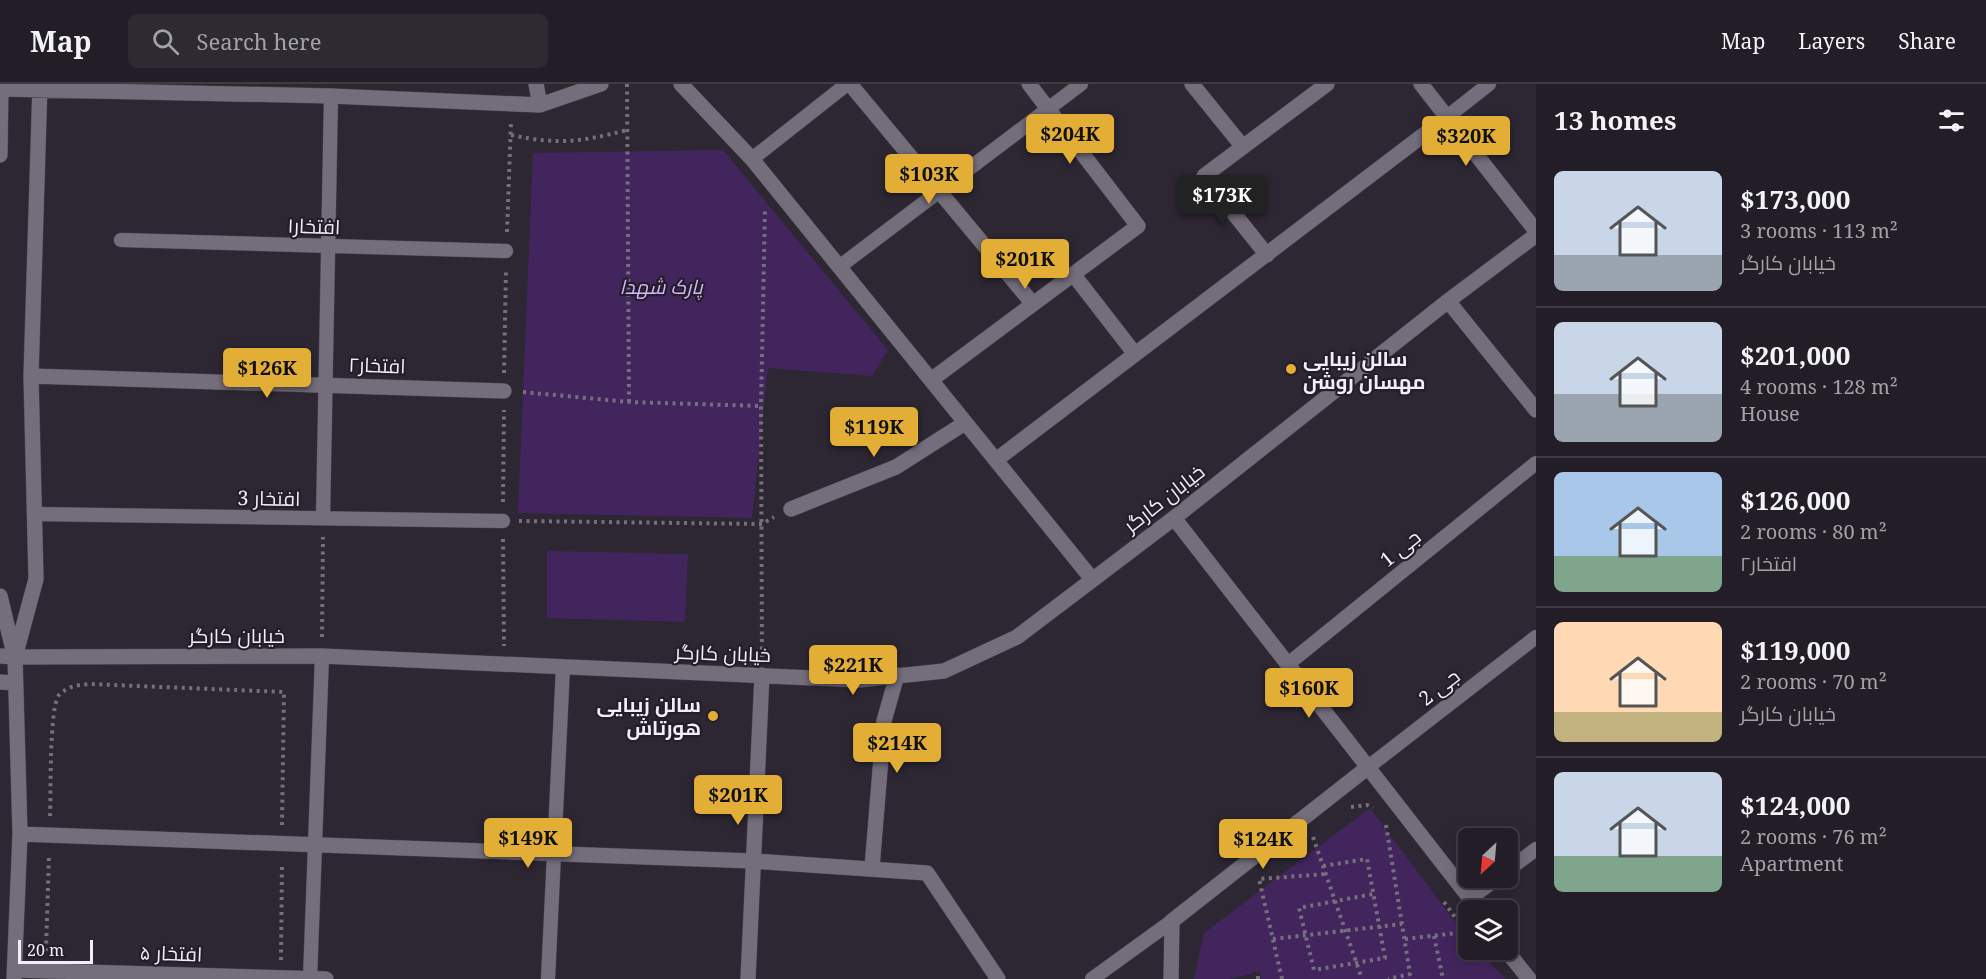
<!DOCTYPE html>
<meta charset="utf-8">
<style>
body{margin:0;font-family:"Noto Serif",Cairo,serif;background:#2e2a32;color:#f1f3f6;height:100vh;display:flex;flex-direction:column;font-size:22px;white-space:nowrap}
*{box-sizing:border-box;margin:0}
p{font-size:20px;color:#a2a2a7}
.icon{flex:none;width:33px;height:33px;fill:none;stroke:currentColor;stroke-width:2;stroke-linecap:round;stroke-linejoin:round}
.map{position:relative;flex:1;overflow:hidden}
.side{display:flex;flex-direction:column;background:#221d26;width:450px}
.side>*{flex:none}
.needle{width:39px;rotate:206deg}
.tools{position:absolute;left:1458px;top:744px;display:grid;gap:12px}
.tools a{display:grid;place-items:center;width:60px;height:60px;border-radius:9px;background:#221d26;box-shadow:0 3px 15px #0003,0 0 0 2px #3f3b43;font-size:30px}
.scale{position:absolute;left:18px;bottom:15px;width:75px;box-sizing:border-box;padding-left:6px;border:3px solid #f1eef6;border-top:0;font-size:16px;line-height:21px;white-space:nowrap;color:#f1eef6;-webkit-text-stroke:4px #231e29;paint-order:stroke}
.price{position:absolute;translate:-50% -51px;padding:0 14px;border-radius:6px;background:#e3ae35;color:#111;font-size:20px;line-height:39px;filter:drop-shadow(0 2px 3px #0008)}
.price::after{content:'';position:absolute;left:50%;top:36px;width:18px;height:14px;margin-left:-9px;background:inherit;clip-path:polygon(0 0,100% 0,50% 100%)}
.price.active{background:#222;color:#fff}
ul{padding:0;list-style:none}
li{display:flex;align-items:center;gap:18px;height:150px;padding:0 18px}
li+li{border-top:2px solid #3f3b43}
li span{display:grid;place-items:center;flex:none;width:168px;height:120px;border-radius:9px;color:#555}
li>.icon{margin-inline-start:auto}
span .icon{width:72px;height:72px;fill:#fffc;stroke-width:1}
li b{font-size:26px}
h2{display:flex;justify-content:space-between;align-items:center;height:72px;padding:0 18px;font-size:26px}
header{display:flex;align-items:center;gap:36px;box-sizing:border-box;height:84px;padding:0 30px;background:#221d26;border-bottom:2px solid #3f3b43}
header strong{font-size:28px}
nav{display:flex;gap:33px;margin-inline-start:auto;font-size:21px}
.search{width:420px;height:54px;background:#2e2a32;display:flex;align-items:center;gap:15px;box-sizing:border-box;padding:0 21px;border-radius:9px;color:#a2a2a7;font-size:22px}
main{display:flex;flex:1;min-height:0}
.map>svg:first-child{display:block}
.green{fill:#43255e}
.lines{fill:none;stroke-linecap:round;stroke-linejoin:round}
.lane-casing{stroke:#4a4550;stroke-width:15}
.street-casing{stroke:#4a4550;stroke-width:16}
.secondary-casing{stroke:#4a4550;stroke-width:16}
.path{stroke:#75707b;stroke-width:4;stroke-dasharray:3 4.5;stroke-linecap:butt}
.lane{stroke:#746e7c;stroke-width:14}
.street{stroke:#746e7c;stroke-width:15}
.secondary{stroke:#746e7c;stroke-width:15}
.poi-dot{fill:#e3ae35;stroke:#231e29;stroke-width:2}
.labels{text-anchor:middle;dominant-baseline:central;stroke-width:4.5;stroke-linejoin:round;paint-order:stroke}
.street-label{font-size:20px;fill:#f1eef6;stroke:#231e29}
.park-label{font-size:20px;font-style:italic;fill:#d6b4fe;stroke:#231e29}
.poi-label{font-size:20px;font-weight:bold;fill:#f1eef6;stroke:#231e29;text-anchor:start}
</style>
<header>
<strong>Map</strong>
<div class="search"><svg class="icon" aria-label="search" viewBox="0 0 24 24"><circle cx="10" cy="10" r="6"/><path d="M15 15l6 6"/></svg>Search here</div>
<nav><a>Map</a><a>Layers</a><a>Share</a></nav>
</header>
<main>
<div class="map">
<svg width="1536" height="895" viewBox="0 0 1536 895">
<rect width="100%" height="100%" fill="#2d2733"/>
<path class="green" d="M723 66 888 266 872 292 768 284 752 434 518 429 533 69Z
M547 467 688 470 685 538 547 534Z
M1370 724 1452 834 1468 854V866H1479L1505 895H1261L1260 887 1230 895H1194L1204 849Z"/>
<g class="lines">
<g class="lane-casing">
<path id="lane" d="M1447 33 1489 0
M752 75 847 0
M121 156 506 167
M839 183 1081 0
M34 430 503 437
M323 434 331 12
M1288 580 1536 379
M1367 684 1536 553
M1508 786 1536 765
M1471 814 1498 794
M310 895 322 572
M548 895 563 583
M1092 895 1172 837"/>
</g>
<g class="street-casing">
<path id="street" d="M536 0 540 21
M681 0 752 75 1092 495
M850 0 1033 220
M1192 0 1243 63
M1 5 331 12 540 21 601 0
M0 71 1 0
M1267 171 1204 92 1327 0
M1073 190 1135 270
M1448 217 1536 326
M31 292 504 307
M931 296 1138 142 1029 0
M996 376 1447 33
M791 425 896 383 965 339
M1174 434 1479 826
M0 512 14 570
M15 573 322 572 859 596 944 587 1017 553 1174 434 1448 217 1536 151
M20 750 753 777 927 789 998 895
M872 784 884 637 897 591
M1506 866 1529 895
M15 886 326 895
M14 895 20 750 15 573 36 495 31 292 40 0
M748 895 762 591
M1171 895 1172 837 1367 684"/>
</g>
<g class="secondary-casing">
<path id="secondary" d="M1421 0 1536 147
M0 572 15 573
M0 598 15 599"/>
</g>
<path class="path" d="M627 0 629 318
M511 51C558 61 581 58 627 46
M507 148 511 38
M504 289 506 185
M523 308 629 318 761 322
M503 418 504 326
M519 437 762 440 774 433
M503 455 504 562
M322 553 323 453
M762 573 761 322 765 124
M1351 723 1367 721 1373 724
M50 732C51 712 49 623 59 611 68 602 78 601 89 600L284 608 282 741
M1386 741 1410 890 1388 895
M1313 753 1362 895
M1323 782 1367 775C1373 808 1379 841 1385 874L1314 886 1299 824 1373 810
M1444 818 1468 851
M1434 852 1443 895
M1273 855 1402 840
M1405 855 1466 848
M1479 866 1487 876
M46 867 49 770
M281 876 282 779
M1258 892V895
M1282 895 1259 795 1326 790"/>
<use href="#lane" class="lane"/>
<use href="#street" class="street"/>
<use href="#secondary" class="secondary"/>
</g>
<g class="poi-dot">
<circle cx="1291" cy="285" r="6"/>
<circle cx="713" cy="632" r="6"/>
</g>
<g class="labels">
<g class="street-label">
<text transform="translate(314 142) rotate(2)">افتخار۱</text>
<text transform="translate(377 281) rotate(2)">افتخار۲</text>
<text transform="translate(269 414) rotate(1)">افتخار 3</text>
<text transform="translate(1164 414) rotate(-38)">خیابان کارگر</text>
<text transform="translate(1400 464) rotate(-39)">جی 1</text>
<text x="237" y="551">خیابان کارگر</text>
<text transform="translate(723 569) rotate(2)">خیابان کارگر</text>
<text transform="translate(1439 603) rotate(-38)">جی 2</text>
<text transform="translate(171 869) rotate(2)">افتخار ۵</text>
</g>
<g class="park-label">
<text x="661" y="202">پارک شهدا</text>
</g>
<g class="poi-label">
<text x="1303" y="274">سالن زیبایی<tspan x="1303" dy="23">مهسان روشن</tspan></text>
<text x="701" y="620" text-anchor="end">سالن زیبایی<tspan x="701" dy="23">هورتاش</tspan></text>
</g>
</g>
</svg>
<div class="tools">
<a><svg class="needle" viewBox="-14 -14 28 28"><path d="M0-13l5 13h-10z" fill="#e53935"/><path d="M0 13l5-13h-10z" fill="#a2a2a7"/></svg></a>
<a><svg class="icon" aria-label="layers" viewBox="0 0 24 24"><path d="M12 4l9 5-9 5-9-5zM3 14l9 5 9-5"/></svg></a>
</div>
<div class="scale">20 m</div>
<b class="price" style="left:1070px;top:81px">$204K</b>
<b class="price" style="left:1466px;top:83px">$320K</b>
<b class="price" style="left:929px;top:121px">$103K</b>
<b class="price active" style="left:1222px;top:142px">$173K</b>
<b class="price" style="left:1025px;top:206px">$201K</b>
<b class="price" style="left:267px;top:315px">$126K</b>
<b class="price" style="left:874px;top:374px">$119K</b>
<b class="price" style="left:853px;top:612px">$221K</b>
<b class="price" style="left:1309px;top:635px">$160K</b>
<b class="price" style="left:897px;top:690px">$214K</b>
<b class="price" style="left:738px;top:742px">$201K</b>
<b class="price" style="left:528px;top:785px">$149K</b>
<b class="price" style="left:1263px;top:786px">$124K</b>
</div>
<section class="side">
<h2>13 homes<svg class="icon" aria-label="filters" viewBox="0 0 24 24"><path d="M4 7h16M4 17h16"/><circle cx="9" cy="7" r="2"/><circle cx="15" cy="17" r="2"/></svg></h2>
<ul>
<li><span style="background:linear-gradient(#c9d6e8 70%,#9aa5b1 0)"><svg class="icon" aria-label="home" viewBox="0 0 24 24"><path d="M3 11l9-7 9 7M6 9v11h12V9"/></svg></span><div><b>$173,000</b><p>3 rooms · 113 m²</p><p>خیابان کارگر</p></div></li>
<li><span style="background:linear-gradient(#c9d6e8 60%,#9aa5b1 0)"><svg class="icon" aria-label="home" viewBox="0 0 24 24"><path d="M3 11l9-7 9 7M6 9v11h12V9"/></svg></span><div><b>$201,000</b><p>4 rooms · 128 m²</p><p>House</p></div></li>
<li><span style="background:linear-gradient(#a9c7e8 70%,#7fa58c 0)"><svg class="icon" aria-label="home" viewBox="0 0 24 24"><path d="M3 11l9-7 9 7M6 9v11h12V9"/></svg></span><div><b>$126,000</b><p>2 rooms · 80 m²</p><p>افتخار۲</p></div></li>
<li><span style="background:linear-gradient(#ffd9b3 75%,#c2b280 0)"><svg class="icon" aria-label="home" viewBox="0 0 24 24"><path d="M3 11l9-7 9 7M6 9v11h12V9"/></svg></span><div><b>$119,000</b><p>2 rooms · 70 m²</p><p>خیابان کارگر</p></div></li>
<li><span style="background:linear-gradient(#c9d6e8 70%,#7fa58c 0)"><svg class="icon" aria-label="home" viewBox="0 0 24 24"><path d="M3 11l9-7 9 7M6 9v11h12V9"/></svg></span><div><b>$124,000</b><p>2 rooms · 76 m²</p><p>Apartment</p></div></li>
</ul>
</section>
</main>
